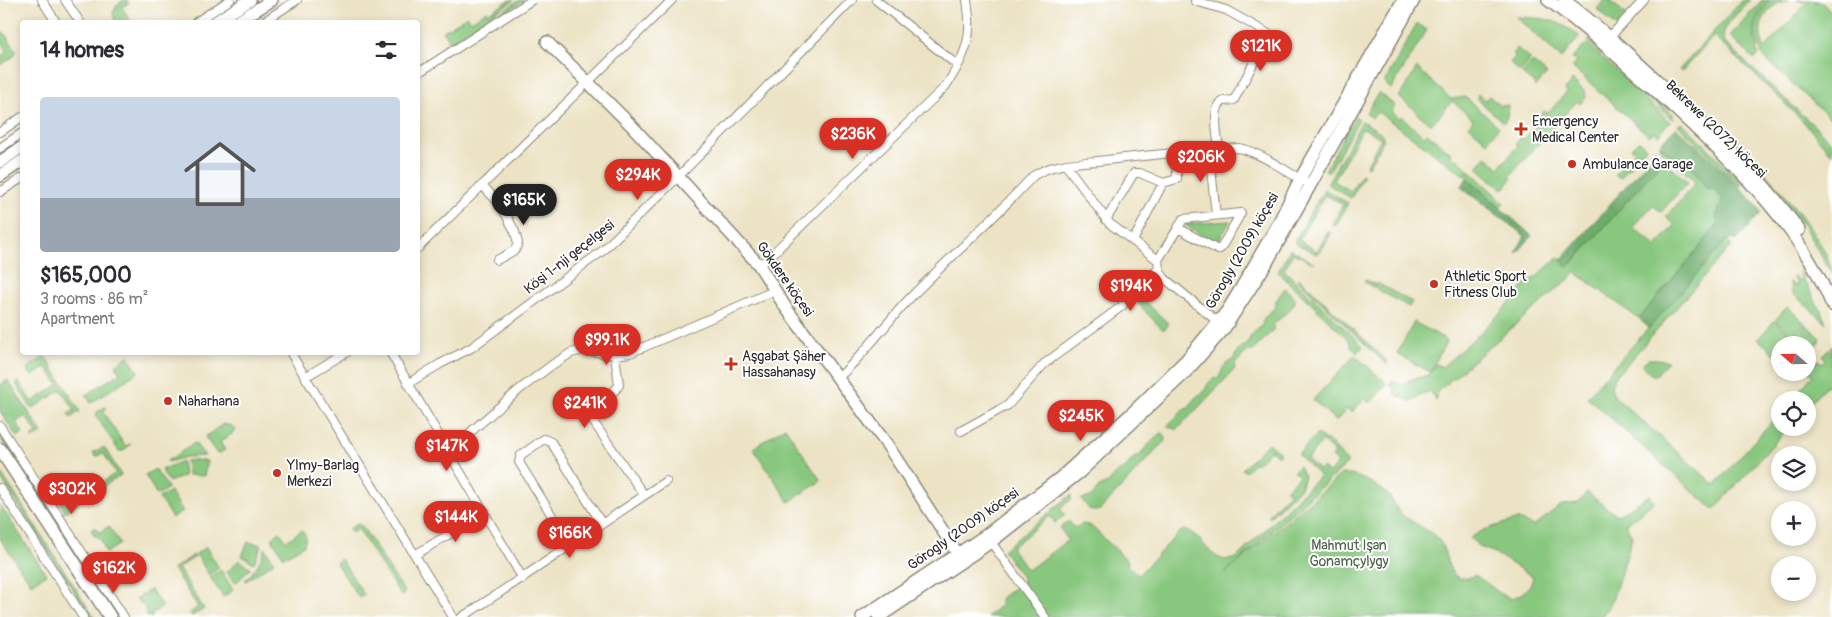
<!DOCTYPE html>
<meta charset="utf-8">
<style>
body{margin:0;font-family:Pangolin,sans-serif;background:#f2f2f3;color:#2b2b33;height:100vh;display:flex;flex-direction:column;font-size:19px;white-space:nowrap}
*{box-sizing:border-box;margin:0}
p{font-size:16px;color:#7c7c81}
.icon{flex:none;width:28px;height:28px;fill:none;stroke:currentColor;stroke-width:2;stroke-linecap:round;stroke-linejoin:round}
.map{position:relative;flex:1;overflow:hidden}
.sheet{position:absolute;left:20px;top:20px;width:400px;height:335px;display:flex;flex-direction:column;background:#fff;border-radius:5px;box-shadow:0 2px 8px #0003}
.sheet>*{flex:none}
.needle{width:32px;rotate:290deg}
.fabs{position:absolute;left:1771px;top:336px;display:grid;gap:10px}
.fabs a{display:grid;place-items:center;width:45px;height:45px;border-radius:50%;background:#fff;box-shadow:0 2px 8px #0003;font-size:25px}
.price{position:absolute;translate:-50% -42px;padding:0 11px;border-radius:18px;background:#d93025;color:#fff;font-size:16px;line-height:32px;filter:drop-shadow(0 1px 2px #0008)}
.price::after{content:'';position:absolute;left:50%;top:30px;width:15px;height:11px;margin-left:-8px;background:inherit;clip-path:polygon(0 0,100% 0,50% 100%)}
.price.current{background:#222;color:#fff}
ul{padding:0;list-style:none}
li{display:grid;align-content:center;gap:10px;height:265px;padding:0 20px}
li span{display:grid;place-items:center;height:155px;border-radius:5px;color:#555}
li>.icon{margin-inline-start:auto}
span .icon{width:90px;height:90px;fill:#fffc;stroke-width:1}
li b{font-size:21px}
h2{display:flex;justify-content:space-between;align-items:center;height:60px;padding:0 20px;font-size:21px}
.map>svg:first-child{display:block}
.green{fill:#88c77e;stroke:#5a7954}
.forest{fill:#6eac6d;stroke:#4c6c4c}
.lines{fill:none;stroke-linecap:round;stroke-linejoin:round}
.street-casing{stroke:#8c8778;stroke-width:10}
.secondary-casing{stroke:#8c8778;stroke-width:14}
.primary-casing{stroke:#8c8778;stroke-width:15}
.street{stroke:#fff;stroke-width:8}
.secondary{stroke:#fff;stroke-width:11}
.primary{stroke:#fff;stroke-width:12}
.poi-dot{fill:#c8321e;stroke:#fff;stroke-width:2}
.labels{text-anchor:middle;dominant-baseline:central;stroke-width:4;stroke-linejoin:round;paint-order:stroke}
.poi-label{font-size:14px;fill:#2b2b2b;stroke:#fff;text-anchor:start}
.street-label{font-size:14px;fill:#2b2b2b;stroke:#fff}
.park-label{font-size:14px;fill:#4c6248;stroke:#fff}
</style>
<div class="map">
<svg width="1832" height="617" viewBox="0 0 1832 617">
<rect width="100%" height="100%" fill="#fff"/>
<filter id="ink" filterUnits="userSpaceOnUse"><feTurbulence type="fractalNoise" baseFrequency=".02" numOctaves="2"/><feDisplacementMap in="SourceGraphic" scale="10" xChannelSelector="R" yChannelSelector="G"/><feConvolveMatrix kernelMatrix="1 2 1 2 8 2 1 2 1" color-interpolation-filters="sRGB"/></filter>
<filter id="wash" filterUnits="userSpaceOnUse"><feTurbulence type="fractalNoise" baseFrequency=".0096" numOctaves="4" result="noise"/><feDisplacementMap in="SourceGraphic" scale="20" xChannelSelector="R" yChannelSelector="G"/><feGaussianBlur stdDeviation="1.12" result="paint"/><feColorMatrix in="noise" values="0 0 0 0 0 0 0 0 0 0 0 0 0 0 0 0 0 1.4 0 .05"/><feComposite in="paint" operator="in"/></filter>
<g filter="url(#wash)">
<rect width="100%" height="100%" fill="#ece3c4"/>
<path class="green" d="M124 0H127L129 3 122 7 131 22H115L113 12 118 4Z
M510 0H514L449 43 447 41 449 39 444 32H442L467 16 471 21 487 11 489 13Z
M519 0H525L454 46 448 48Z
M1605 0H1612L1611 2 1626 14 1617 27 1597 9Z
M1742 0H1751C1742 10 1719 26 1724 42L1826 137 1832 143V154L1800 118 1714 36 1681 72 1679 70Z
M1762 0H1770C1755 12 1750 30 1757 48L1756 51 1759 54 1756 58H1753L1730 36Z
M1772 0H1788C1765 5 1754 28 1765 48L1807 3 1797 0H1813L1817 3 1814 0H1819L1832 12V120L1761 55 1762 53C1750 35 1755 13 1772 0Z
M1516 17C1545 18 1556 18 1580 37L1561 58Z
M1417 23 1427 30 1391 89 1384 83Z
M4 32 16 51 13 57 0 65V57L7 52 0 41V35Z
M1590 39 1673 114V120L1588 41Z
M1587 43 1670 122 1658 135 1654 132 1649 136 1572 67 1576 62 1572 59Z
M1517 48 1531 60 1520 72 1510 63 1515 57 1512 54Z
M1533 62 1547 74 1535 87 1534 82 1531 81 1522 74Z
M1417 68 1451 99 1465 97 1499 127 1487 142 1469 126 1473 119 1452 101 1431 125 1399 97Z
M1572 80 1585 92 1586 97 1580 104 1577 101 1510 176 1512 178 1505 188H1500L1478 168V166L1486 156 1499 168 1518 146 1516 143 1521 137 1524 139 1542 120 1539 117 1544 111 1548 113 1567 92 1565 89Z
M1379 92 1395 106 1391 111 1399 118 1401 116 1424 137 1427 133 1452 154 1450 156 1455 160 1457 159 1469 170 1465 176 1378 112 1372 118 1366 113Z
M1478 94 1485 100 1489 96 1500 106 1508 105 1507 117 1504 123 1477 99Z
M1355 116 1359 119 1329 172 1325 170Z
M1362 121 1381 133 1384 139 1368 167 1366 166 1381 138 1363 128 1334 181 1351 191 1362 174 1364 175 1351 198 1327 184Z
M1683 123 1743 183 1740 186 1678 125Z
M1640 141 1646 148 1620 178 1615 174 1635 152 1631 148 1637 142Z
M1661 147 1677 160 1693 167 1699 174 1701 181 1715 190 1723 199C1718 209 1715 214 1718 225L1639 319 1575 272 1570 278 1437 392 1436 401 1430 391 1410 401 1396 395 1394 392 1395 390 1390 385 1392 381 1403 385 1409 380 1429 375 1436 364 1442 367 1478 335 1502 311 1527 283 1539 275 1557 257 1569 267 1662 161 1654 154 1655 153 1688 182 1661 212 1653 205 1633 227 1656 246 1675 225 1666 217 1693 186 1695 182 1659 148Z
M1761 168C1780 189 1832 248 1832 274L1803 225 1758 171Z
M1470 171 1504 203 1500 207 1466 177Z
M1324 189 1348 203 1336 226 1332 224 1343 204 1325 195 1299 240 1317 251 1328 232 1331 233 1322 250 1316 254 1294 242Z
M1230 221 1217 244 1185 225 1186 224Z
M1727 240 1732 245 1616 376C1610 383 1610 390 1616 398L1715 485 1780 412V428H1788L1714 510 1587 397Z
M1290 249 1314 263 1293 253 1284 270 1363 346 1357 353 1352 348 1349 340 1278 272Z
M1799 270 1818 306 1821 310 1826 323 1791 292 1792 289 1789 281 1795 286 1797 285 1793 275 1800 281 1802 279Z
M1154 276 1159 277 1141 298 1167 322 1168 326 1163 330 1141 307 1136 299C1138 289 1147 283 1154 276Z
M1299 278 1388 362 1386 364 1297 279Z
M1365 279 1375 285 1377 283 1412 302 1409 307 1364 282Z
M1285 288 1295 298 1294 305 1274 324 1273 330 1253 351H1248L1235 364V369L1177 430 1167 426 1183 410 1190 407C1192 398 1198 396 1205 391 1207 383 1211 379 1219 377 1223 369 1224 363 1233 360 1237 353 1238 347 1247 344 1252 333 1253 333 1262 326 1263 315 1268 314 1275 308V302Z
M1787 307 1805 323 1793 336 1775 320Z
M1774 321 1792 337 1785 345H1780V351L1776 355 1758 339Z
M1414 322 1447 340 1430 372 1397 354Z
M1806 324 1820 338 1818 344 1812 351 1808 348V345H1804L1795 337Z
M1832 346V382L1826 386 1808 406V400H1791L1813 375 1808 371 1818 360 1822 363 1825 359 1822 355Z
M1355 355 1387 384 1370 403 1364 399 1352 412 1347 409 1336 421 1313 400Z
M128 356 138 372 91 403 86 395 120 373 116 365Z
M44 357 47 359 61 381 57 383 47 367 32 376 27 370 28 368Z
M1648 359H1658L1668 361 1654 377 1643 367 1644 362Z
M8 380 42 433 33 439 32 437 37 433 26 416 16 422 23 433 17 437 0 411V385Z
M19 382 32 402 62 382 80 411 71 418 68 414 75 410 61 390 32 409 16 384Z
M105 407 107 408 103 412 125 446 131 444 123 451H119L96 416 97 412Z
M223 424 232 426 236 431 220 442 225 450 217 454 205 437Z
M785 427 821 481 789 502 753 448Z
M0 432 105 595 102 596 0 438Z
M1162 432 1165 437V441L1100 510 1095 511 1090 510 1081 499 1092 497C1099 486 1098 487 1110 482 1113 474 1118 471 1125 469 1130 462 1132 457 1141 455L1144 449Z
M1317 434 1324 440 1307 459 1319 470 1322 468 1329 473 1338 463 1332 457 1335 453 1323 442 1327 439 1348 463 1225 573 1324 490 1341 474C1353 473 1377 484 1386 493 1393 499 1395 509 1402 515 1413 523 1428 529 1438 539 1450 551 1444 590 1475 575 1488 583 1497 593 1510 599 1522 594 1530 590 1533 577L1493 552 1479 547 1470 538 1484 530 1518 519 1534 526 1561 505 1578 503 1587 492 1607 508 1618 515 1650 495 1654 502 1626 524 1632 537 1626 558 1611 603 1601 617H987L1000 606V599L1024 580 1003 550 1071 495V500L1060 508 1065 515 1055 523 1050 516 1011 548 1028 570 1068 540 1060 528 1069 521 1074 528 1083 524 1091 526 1128 561 1127 564 1138 575 1180 532 1184 530C1204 533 1210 568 1236 558L1320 476 1298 455Z
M195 443 205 456 186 457 168 462 167 461Z
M1268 443 1280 453 1278 456 1271 450 1257 464 1255 462 1245 472 1242 469Z
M104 447 121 475 95 492 93 489 116 473 103 453 96 457 93 453Z
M193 460 207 461 204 476 188 475 186 461Z
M182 461 184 476 169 482 161 470Z
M1299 466 1304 476 1300 488 1270 517 1269 515 1289 493 1286 490 1299 476 1294 471Z
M155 469 168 488 157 495 145 475Z
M0 471 94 617H91L0 477Z
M69 475 82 495 87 492 89 496 65 512 56 497 57 494 61 492 67 499 76 494 67 479 62 482 61 481Z
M170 491 183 511 172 518 159 498Z
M0 505 46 574 31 584 0 539Z
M357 524 362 526 405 593 401 596 358 529 352 533 349 529Z
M109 526 120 544 106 553 102 542 97 536H95L91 530 95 527 99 533Z
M302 530 306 536 304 545 284 557 273 541V537L280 532 286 541Z
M248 542 262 545 254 563 242 556Z
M206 547 219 568 209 575 196 554Z
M265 548 274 562 246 581 245 580C255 571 261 561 265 548Z
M194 555 195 557 178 568 204 609 192 616 190 613 198 607 173 569Z
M341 559 364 595 359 598 336 563Z
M239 560 251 568 235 584 227 572Z
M221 570 233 590 223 597 210 577Z
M151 589 162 607 151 614 153 617H147L145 607 136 599Z"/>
<path class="forest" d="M1676 127C1689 140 1759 202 1761 213L1736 241 1732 238 1729 241 1727 240 1649 328 1639 319 1718 225C1716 214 1718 209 1723 200L1715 190 1706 188 1693 167 1677 160 1659 145Z
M1654 154 1662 161 1569 267 1561 260Z
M1467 178 1532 236 1517 253 1516 252 1525 236 1462 188V186Z"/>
</g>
<g filter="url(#ink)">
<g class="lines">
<g class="street-casing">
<path id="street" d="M42 0 56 22
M65 0 80 22
M876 0 957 65
M1195 1 1226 10 1269 34 1234 100C1230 101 1225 100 1222 102 1211 109 1218 138 1219 149
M196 22 230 0
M263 22 297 0
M1607 40 1644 0
M418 73 532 0
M0 132 22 117
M0 148 22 133
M1209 150 1216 215
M482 185 501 205 515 232 518 243 515 250 497 260
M0 192 22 178
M1241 213 1221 248 1218 250 1178 228 1183 219Z
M1106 220 1134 173H1140L1163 183 1177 179 1176 152
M1133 241 1163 183
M418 248 672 0
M1158 260 1178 228
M759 265 766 260 945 87C956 71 969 48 969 28 970 19 968 9 967 0
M1159 269 1164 278 1218 322
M290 352 453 617
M390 352 523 579
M615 355 619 385C612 399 587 398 590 417L644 495
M305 377 347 352
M838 378C865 354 885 324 910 298 950 257 994 219 1033 176 1053 162 1083 163 1107 160 1151 155 1195 150 1239 148 1262 153 1283 170 1304 181
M409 383 440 364 471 348 601 252 679 176 852 0
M0 426 124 617
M961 431 1008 405 1044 364 1122 306 1132 291 1159 269 1158 260 1109 223 1066 165
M447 449 466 436 520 389 552 365 571 353 583 350 615 355 630 353 776 290
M0 488 83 617
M991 542 1045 617
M570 545 519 462 521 455 544 439 551 442 602 524
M415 555 485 512
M462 617C531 573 598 526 666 481"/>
</g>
<g class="secondary-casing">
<path id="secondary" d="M1548 0C1591 31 1629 67 1669 103 1732 163 1799 223 1832 305
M1564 0C1603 29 1637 62 1673 95 1718 137 1763 179 1799 230
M215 22 250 0
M237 22 272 0
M547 42 632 126 759 265 786 308 888 446 961 559
M0 162 22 147
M0 176 22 161
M862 617 986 535 1061 477 1132 413 1186 360 1227 311 1241 288 1278 224 1300 179 1403 0
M879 617 991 542 1080 472 1184 374 1224 329 1265 266 1414 0"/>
</g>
<g class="primary-casing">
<path id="primary" d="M0 449 110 617"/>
</g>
<use href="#street" class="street"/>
<use href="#secondary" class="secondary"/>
<use href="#primary" class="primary"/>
</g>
</g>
<g class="poi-dot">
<path d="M1518.5 121.5h5v5h5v5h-5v5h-5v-5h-5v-5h5z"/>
<circle cx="1572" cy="164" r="5"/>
<circle cx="1434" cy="284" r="5"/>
<path d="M728.5 356.5h5v5h5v5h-5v5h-5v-5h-5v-5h5z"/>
<circle cx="168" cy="401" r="5"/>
<circle cx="277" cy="473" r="5"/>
</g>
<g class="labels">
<g class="poi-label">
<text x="1532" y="121">Emergency<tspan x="1532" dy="16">Medical Center</tspan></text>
<text x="1582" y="164">Ambulance Garage</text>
<text x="1444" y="276">Athletic Sport<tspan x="1444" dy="16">Fitness Club</tspan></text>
<text x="742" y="356">Aşgabat Şäher<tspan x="742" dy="16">Hassahanasy</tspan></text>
<text x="178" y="401">Naharhana</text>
<text x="287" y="465">Ylmy-Barlag<tspan x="287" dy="16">Merkezi</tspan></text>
</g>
<g class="street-label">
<text transform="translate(1716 129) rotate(44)">Bekrewe (2072) köçesi</text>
<text transform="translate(1242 251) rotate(-60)">Görogly (2009) köçesi</text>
<text transform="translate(569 257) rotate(-38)">Köşi 1-nji geçelgesi</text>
<text transform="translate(785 279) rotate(55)">Gökdere köçesi</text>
<text transform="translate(963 529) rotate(-35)">Görogly (2009) köçesi</text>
</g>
<g class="park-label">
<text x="1349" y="545">Mahmut Işan<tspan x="1349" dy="16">Gonamçylygy</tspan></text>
</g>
</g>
</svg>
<div class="fabs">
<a><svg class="needle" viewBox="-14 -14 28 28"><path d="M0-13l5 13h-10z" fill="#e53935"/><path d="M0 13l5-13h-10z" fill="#7c7c81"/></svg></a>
<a><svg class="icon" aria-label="locate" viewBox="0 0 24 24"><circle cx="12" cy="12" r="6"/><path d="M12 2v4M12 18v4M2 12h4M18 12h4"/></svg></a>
<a><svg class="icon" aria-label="layers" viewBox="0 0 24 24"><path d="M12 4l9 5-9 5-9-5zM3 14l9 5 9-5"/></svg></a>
<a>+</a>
<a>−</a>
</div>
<b class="price" style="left:1261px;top:72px">$121K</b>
<b class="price" style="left:853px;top:160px">$236K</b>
<b class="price" style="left:1201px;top:183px">$206K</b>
<b class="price" style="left:638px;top:201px">$294K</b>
<b class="price current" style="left:524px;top:226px">$165K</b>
<b class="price" style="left:1131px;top:312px">$194K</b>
<b class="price" style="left:607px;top:366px">$99.1K</b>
<b class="price" style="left:585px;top:429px">$241K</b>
<b class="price" style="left:1081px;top:442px">$245K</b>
<b class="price" style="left:447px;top:472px">$147K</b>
<b class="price" style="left:72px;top:515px">$302K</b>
<b class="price" style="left:456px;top:543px">$144K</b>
<b class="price" style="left:570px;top:559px">$166K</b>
<b class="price" style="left:114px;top:594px">$162K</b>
<section class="sheet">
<h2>14 homes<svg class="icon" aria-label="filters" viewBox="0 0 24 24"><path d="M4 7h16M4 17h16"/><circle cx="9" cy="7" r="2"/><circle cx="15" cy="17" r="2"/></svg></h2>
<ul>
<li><span style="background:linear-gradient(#c9d6e8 65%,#9aa5b1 0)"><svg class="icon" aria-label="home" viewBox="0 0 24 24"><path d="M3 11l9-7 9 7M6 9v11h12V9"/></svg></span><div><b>$165,000</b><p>3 rooms · 86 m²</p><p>Apartment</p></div></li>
</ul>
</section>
</div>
